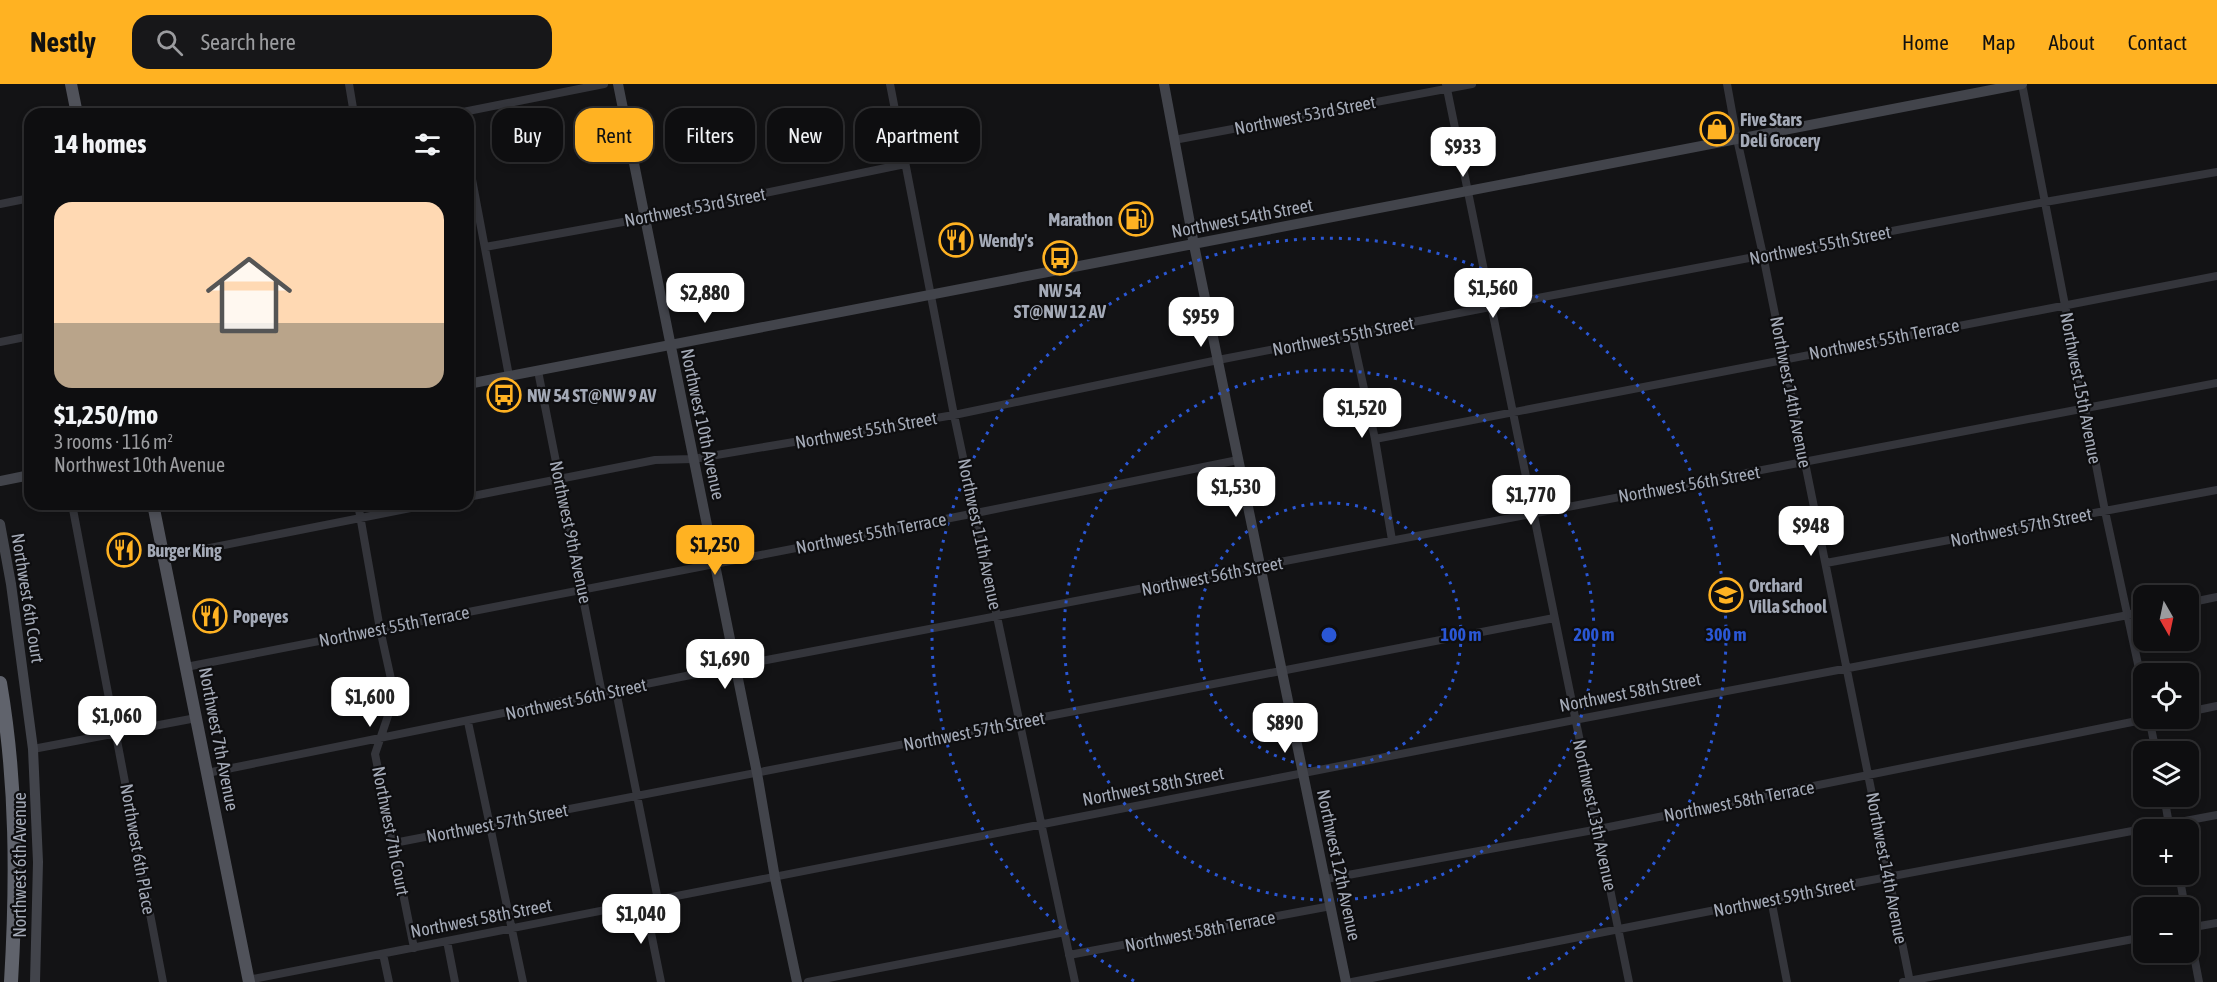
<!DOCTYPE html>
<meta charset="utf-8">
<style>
body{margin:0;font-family:"Asap Condensed",sans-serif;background:#171719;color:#f1f3f6;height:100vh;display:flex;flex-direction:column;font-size:22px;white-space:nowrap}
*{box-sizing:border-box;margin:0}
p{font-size:20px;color:#9b9c9f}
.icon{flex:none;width:33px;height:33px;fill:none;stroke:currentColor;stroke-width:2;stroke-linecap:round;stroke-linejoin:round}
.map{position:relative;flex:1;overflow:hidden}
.panel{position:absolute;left:24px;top:24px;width:450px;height:402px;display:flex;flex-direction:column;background:#0e0e10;border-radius:18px;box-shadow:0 3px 9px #0003,0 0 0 2px #2e2e30}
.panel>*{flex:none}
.hud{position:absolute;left:492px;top:24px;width:570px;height:54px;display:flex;gap:12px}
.needle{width:39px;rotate:171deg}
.buttons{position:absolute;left:2133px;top:501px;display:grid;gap:12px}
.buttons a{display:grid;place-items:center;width:66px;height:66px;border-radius:12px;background:#0e0e10;box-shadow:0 3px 9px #0003,0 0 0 2px #2e2e30;font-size:30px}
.price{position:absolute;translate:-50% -51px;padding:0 14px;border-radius:12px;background:#fff;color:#222;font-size:20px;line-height:39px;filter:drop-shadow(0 2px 3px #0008)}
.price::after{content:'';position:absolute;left:50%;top:36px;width:18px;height:14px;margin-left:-9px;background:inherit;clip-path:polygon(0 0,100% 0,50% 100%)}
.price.on{background:#ffb222;color:#111}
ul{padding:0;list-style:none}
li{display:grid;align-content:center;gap:12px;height:318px;padding:0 30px}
li span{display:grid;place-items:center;height:186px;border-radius:18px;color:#555}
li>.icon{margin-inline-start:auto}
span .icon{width:108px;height:108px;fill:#fffc;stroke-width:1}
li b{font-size:26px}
h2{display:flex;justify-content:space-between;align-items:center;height:72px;padding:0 30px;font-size:26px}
.chip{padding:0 21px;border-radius:18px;background:#0e0e10;box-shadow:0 3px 9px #0003,0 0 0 2px #2e2e30;font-size:21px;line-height:54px}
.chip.on{background:#ffb222;color:#111}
header{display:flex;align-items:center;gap:36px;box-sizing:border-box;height:84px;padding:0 30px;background:#ffb222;color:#111}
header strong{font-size:28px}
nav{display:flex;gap:33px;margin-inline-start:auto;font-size:21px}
.search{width:420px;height:54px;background:#171719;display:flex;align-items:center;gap:15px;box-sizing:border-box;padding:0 21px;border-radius:18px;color:#9b9c9f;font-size:22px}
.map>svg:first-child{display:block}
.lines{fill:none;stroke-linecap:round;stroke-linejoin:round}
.street{stroke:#34353b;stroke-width:8}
.secondary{stroke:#42444b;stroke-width:10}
.primary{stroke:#50525a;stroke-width:12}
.highway{stroke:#60636c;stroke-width:14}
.ring{fill:none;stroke:#2a57d5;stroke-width:3;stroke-dasharray:3 6}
.labels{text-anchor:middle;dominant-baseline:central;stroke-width:4.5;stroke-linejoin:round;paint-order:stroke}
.street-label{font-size:18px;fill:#a4aab7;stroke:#0e0e10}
.poi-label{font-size:18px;font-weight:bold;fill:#a4aab7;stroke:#0e0e10;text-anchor:start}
.centre{fill:#2a57d5;stroke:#0e0e10;stroke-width:3}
.ring-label{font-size:18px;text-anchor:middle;font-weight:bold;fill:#2a57d5;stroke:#0e0e10;stroke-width:4.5;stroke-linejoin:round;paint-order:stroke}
</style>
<header>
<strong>Nestly</strong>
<div class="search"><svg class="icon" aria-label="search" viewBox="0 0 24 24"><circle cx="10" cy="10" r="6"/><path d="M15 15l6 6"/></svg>Search here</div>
<nav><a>Home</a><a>Map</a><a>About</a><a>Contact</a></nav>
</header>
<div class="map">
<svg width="2217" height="898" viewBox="0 0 2217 898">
<rect width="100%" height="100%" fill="#131315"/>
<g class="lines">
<path class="street" d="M349 0 354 30
M890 0 954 331 1075 898
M1446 0 1629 898
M1727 0 1737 55 1763 171 1910 898
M2022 0 2105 427 2144 608
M453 30 604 0
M1174 56 1472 0
M468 74 509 292
M0 120 30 114
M485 163 645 134 905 80
M1352 250 1375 355 1392 456
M0 258 30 252
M538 287 602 610
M1375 355 2217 192
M468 413 655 376 693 375 954 331 1218 276 1490 223 2045 118 2217 88
M72 420 163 898
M358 420 380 545 393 604 392 620 375 670 414 864
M164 473 431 420
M1826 479 2217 406
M2188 519 2217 513
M186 583 976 429 1238 376
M616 607 658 816
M2188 628 2217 622
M2149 634 2156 668
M468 638 523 898
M33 665 196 634
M207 689 735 582 2217 299
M2164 712 2170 746
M394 759 1554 534
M2179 790 2185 824
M1326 795 1599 745 2152 634
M1771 815 1787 898
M645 819 661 898
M2188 840 2199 898
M2188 844 2217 839
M447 857 455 898
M383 870 389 898
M1069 871 1331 822
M248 896 1574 636 2144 528
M808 898 1065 848
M1352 898 1771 815 2217 731
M1903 898 2144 853"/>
<path class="secondary" d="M618 0 757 689 775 794 797 898
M1164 0 1194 161 1346 898
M468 300 2022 0
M0 397 30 391
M0 440 11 500 33 665 38 778 35 898"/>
<path class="primary" d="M71 0 77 30
M153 420 249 898"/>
<path class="highway" d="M0 599C17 698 17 798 11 898"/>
</g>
<g class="ring">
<circle cx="1329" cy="551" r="132"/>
<circle cx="1329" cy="551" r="265"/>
<path d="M1134 897A397 397 0 1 1 1524 897"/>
</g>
<defs>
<g id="shop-ring" transform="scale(1.725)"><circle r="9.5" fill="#0e0e10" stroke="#ffb222" stroke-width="1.5"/><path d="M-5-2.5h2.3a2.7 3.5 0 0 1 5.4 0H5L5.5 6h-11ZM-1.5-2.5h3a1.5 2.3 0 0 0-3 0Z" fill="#ffb222"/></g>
<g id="fuel-ring" transform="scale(1.725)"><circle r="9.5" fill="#0e0e10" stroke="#ffb222" stroke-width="1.5"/><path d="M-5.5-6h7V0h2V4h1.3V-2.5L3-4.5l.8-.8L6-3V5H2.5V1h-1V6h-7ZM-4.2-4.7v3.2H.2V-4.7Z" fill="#ffb222"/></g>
<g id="restaurant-ring" transform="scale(1.725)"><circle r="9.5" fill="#0e0e10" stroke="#ffb222" stroke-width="1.5"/><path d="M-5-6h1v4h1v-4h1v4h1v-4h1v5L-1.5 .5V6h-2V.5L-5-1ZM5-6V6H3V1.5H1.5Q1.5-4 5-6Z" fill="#ffb222"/></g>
<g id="bus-ring" transform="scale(1.725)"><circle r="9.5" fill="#0e0e10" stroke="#ffb222" stroke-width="1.5"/><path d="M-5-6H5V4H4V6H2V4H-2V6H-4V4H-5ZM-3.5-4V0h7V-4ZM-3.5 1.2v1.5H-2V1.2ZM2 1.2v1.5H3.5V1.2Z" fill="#ffb222"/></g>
<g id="school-ring" transform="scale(1.725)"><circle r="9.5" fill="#0e0e10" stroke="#ffb222" stroke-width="1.5"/><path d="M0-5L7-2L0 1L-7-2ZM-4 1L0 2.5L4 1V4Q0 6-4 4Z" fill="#ffb222"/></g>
</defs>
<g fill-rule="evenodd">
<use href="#shop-ring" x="1717" y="45"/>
<use href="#fuel-ring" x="1136" y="135"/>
<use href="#restaurant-ring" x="956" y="156"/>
<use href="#bus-ring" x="1060" y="174"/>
<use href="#bus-ring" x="504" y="311"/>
<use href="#restaurant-ring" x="124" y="466"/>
<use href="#school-ring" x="1726" y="511"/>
<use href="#restaurant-ring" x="210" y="532"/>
</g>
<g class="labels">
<g class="street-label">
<text transform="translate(1305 31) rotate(-11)">Northwest 53rd Street</text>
<text transform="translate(695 123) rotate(-11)">Northwest 53rd Street</text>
<text transform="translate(1242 134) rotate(-11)">Northwest 54th Street</text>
<text transform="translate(1820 161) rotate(-11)">Northwest 55th Street</text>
<text transform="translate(1343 252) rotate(-11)">Northwest 55th Street</text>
<text transform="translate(1884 255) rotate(-11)">Northwest 55th Terrace</text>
<text transform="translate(2081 304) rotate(79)">Northwest 15th Avenue</text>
<text transform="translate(1791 308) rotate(79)">Northwest 14th Avenue</text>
<text transform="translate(703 340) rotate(78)">Northwest 10th Avenue</text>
<text transform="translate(866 346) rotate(-10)">Northwest 55th Street</text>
<text transform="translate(1689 400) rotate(-10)">Northwest 56th Street</text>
<text transform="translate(2021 443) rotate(-11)">Northwest 57th Street</text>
<text transform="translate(571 448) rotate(78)">Northwest 9th Avenue</text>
<text transform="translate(871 449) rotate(-11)">Northwest 55th Terrace</text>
<text transform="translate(980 450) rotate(78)">Northwest 11th Avenue</text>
<text transform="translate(1212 492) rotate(-11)">Northwest 56th Street</text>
<text transform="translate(28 514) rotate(81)">Northwest 6th Court</text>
<text transform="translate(394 542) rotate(-11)">Northwest 55th Terrace</text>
<text transform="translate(1630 608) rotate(-11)">Northwest 58th Street</text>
<text transform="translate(576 615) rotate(-12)">Northwest 56th Street</text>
<text transform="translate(974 647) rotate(-11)">Northwest 57th Street</text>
<text transform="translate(219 655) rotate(79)">Northwest 7th Avenue</text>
<text transform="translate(1153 702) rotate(-11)">Northwest 58th Street</text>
<text transform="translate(1739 717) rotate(-11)">Northwest 58th Terrace</text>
<text transform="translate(1595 731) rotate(78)">Northwest 13th Avenue</text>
<text transform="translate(497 739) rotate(-11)">Northwest 57th Street</text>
<text transform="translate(391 747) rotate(79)">Northwest 7th Court</text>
<text transform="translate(138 765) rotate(80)">Northwest 6th Place</text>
<text transform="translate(19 781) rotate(-90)">Northwest 6th Avenue</text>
<text transform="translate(1339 781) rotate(78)">Northwest 12th Avenue</text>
<text transform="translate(1887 784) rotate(79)">Northwest 14th Avenue</text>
<text transform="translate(1784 813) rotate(-11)">Northwest 59th Street</text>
<text transform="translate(481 834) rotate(-11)">Northwest 58th Street</text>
<text transform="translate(1200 847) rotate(-11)">Northwest 58th Terrace</text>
</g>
<g class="poi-label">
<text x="1740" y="35">Five Stars<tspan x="1740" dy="21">Deli Grocery</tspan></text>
<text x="1113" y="135" text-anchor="end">Marathon</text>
<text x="979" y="156">Wendy's</text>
<text x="1060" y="206" text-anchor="middle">NW 54<tspan x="1060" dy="21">ST@NW 12 AV</tspan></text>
<text x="527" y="311">NW 54 ST@NW 9 AV</text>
<text x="147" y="466">Burger King</text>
<text x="1749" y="501">Orchard<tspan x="1749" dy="21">Villa School</tspan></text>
<text x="233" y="532">Popeyes</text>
</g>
</g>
<circle cx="1329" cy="551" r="9" class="centre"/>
<g class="ring-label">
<text x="1461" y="557">100 m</text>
<text x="1594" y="557">200 m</text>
<text x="1726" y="557">300 m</text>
</g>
</svg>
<div class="buttons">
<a><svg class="needle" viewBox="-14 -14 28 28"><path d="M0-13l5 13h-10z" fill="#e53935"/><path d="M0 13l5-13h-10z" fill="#9b9c9f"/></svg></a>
<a><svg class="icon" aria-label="locate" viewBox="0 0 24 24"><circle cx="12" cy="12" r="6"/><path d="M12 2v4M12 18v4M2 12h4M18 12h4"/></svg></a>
<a><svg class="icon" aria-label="layers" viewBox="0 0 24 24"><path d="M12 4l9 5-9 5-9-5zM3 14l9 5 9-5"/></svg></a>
<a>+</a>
<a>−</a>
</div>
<b class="price" style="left:1463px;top:94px">$933</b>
<b class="price" style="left:1493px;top:235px">$1,560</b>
<b class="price" style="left:705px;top:240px">$2,880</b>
<b class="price" style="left:1201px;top:264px">$959</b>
<b class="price" style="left:1362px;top:355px">$1,520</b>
<b class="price" style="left:1236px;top:434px">$1,530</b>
<b class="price" style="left:1531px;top:442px">$1,770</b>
<b class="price" style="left:1811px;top:473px">$948</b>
<b class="price on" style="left:715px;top:492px">$1,250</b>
<b class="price" style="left:725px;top:606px">$1,690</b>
<b class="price" style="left:370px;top:644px">$1,600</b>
<b class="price" style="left:117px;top:663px">$1,060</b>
<b class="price" style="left:1285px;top:670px">$890</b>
<b class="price" style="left:641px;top:861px">$1,040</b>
<div class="hud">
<a class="chip">Buy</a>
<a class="chip on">Rent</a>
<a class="chip">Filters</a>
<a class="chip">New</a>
<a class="chip">Apartment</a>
</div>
<section class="panel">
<h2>14 homes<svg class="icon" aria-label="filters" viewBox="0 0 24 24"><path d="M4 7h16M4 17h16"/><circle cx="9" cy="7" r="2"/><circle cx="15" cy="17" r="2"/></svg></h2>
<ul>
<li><span style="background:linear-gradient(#ffd9b3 65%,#b9a48a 0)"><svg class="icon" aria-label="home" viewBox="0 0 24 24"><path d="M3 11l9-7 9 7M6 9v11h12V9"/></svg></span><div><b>$1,250/mo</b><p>3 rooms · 116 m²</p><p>Northwest 10th Avenue</p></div></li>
</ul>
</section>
</div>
